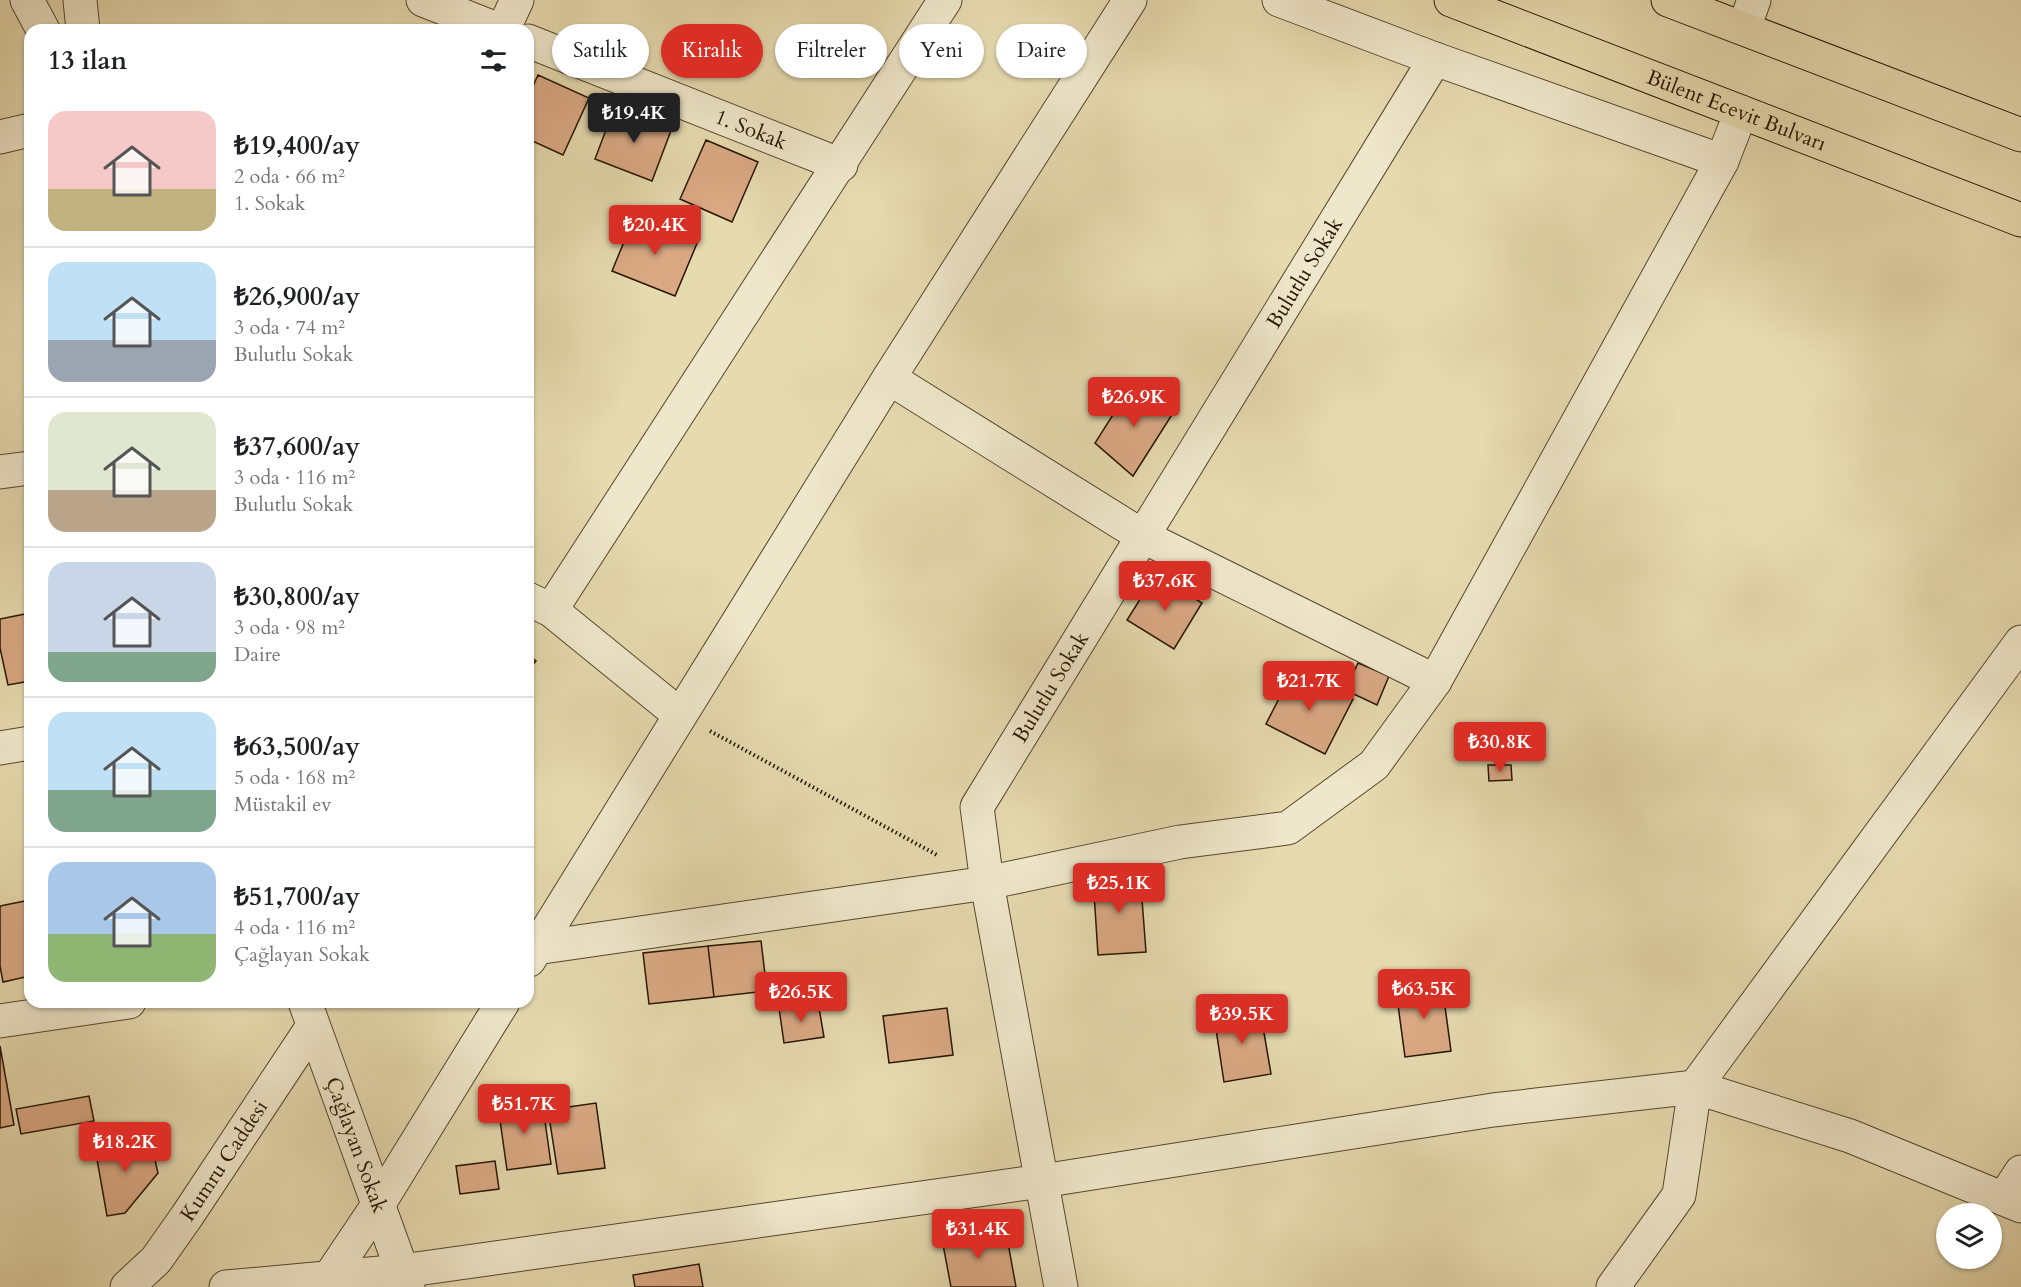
<!DOCTYPE html>
<html lang="tr">
<meta charset="utf-8">
<style>
body{margin:0;font-family:Cardo,serif;background:#f6f6f6;color:#202124;height:100vh;display:flex;flex-direction:column;font-size:22px;white-space:nowrap}
*{box-sizing:border-box;margin:0}
p{font-size:20px;color:#757577}
.icon{flex:none;width:33px;height:33px;fill:none;stroke:currentColor;stroke-width:2;stroke-linecap:round;stroke-linejoin:round}
.map{position:relative;flex:1;overflow:hidden}
.side{position:absolute;left:24px;top:24px;width:510px;height:984px;display:flex;flex-direction:column;background:#fff;border-radius:18px;box-shadow:0 2px 4px #0004}
.side>*{flex:none}
.top-card{position:absolute;left:552px;top:24px;width:570px;height:54px;display:flex;gap:12px}
.controls{position:absolute;left:1936px;top:1203px;display:grid;gap:12px}
.controls a{display:grid;place-items:center;width:66px;height:66px;border-radius:50%;background:#fff;box-shadow:0 2px 4px #0004;font-size:30px}
.price{position:absolute;translate:-50% -51px;padding:0 14px;border-radius:6px;background:#d93025;color:#fff;font-size:20px;line-height:39px;filter:drop-shadow(0 2px 3px #0008)}
.price::after{content:'';position:absolute;left:50%;top:36px;width:18px;height:14px;margin-left:-9px;background:inherit;clip-path:polygon(0 0,100% 0,50% 100%)}
.price.selected{background:#222;color:#fff}
ul{padding:0;list-style:none}
li{display:flex;align-items:center;gap:18px;height:150px;padding:0 24px}
li+li{border-top:2px solid #e0e0e0}
li span{display:grid;place-items:center;flex:none;width:168px;height:120px;border-radius:18px;color:#555}
li>.icon{margin-inline-start:auto}
span .icon{width:72px;height:72px;fill:#fffc;stroke-width:1}
li b{font-size:26px}
h2{display:flex;justify-content:space-between;align-items:center;height:72px;padding:0 24px;font-size:26px}
.tag{padding:0 21px;border-radius:27px;background:#fff;box-shadow:0 2px 4px #0004;font-size:21px;line-height:54px}
.tag.selected{background:#d93025;color:#fff}
.map>svg:first-child{display:block}
.building{fill:#daa984;stroke:#261500;stroke-width:1.5}
.lines{fill:none;stroke-linecap:round;stroke-linejoin:round}
.minor-casing{stroke:#56462c;stroke-width:35}
.tertiary-casing{stroke:#56462c;stroke-width:35}
.primary-casing{stroke:#261500;stroke-width:35}
.path{stroke:#261500;stroke-width:4;stroke-dasharray:1.5 3;stroke-linecap:butt}
.minor{stroke:#efe7cb;stroke-width:33}
.tertiary{stroke:#efe7cb;stroke-width:33}
.primary{stroke:#e6daaf;stroke-width:33}
.labels{text-anchor:middle;dominant-baseline:central;stroke-width:4.5;stroke-linejoin:round;paint-order:stroke}
.street-label{font-size:21px;fill:#261500;stroke:#efe7cb}
</style>
<div class="map">
<svg width="2021" height="1287" viewBox="0 0 2021 1287">
<rect width="100%" height="100%" fill="#e6daaf"/>
<filter id="stains"><feTurbulence type="fractalNoise" baseFrequency=".00333" numOctaves="4"/><feColorMatrix values="0 0 0 0 .2 0 0 0 0 .09 0 0 0 0 .02 0 0 0 .5 -.17"/></filter>
<radialGradient id="worn" r=".72"><stop offset=".6" stop-color="#630" stop-opacity="0"/><stop offset="1" stop-color="#630" stop-opacity=".3"/></radialGradient>
<path class="building" d="M538 75 589 98 563 155 528 139V97Z
M615 106 672 128 652 181 595 159Z
M706 140 758 162 732 222 680 199Z
M635 215 698 241 675 296 612 271Z
M1133 383 1175 410 1133 476 1095 443Z
M1156 574 1202 603 1174 649 1127 620Z
M30 613V681L8 685 0 648V619Z
M528 654 536 661 528 670Z
M1358 663 1389 676 1377 705 1345 690Z
M1294 669 1353 699 1325 754 1266 724Z
M1488 765H1511L1512 780 1489 781Z
M1140 873 1146 952 1098 955 1093 877Z
M30 900V976L3 982 0 966V906Z
M761 941 767 991 714 997 708 946Z
M708 946 714 997 649 1004 643 953Z
M1442 984 1451 1051 1405 1057 1396 990Z
M818 1002 824 1037 784 1043 779 1008Z
M947 1008 953 1055 889 1063 883 1016Z
M1260 1009 1271 1074 1224 1082 1214 1016Z
M0 1046 14 1125 0 1128Z
M89 1096 94 1121 21 1134 16 1109Z
M542 1100 551 1164 507 1170 498 1106Z
M596 1103 605 1168 558 1174 548 1110Z
M150 1138 158 1173 125 1213 107 1216 95 1148Z
M495 1161 499 1189 460 1194 456 1166Z
M972 1227 1008 1243 1016 1287H951L941 1234Z
M699 1264 703 1287H635L633 1275Z"/>
<g class="lines">
<g class="minor-casing">
<g id="minor">
<path d="M27 0 43 30"/>
<path d="M80 0 83 30"/>
<path d="M423 0 499 30"/>
<path d="M1279 0 1435 59 1722 161"/>
<path d="M503 30 517 0"/>
<path id="s1" d="M528 41 841 165"/>
<path d="M0 137 30 130"/>
<path d="M889 378 1144 537 1435 681"/>
<path d="M0 472 30 468"/>
<path d="M528 599 551 610 680 715"/>
<path d="M551 610 945 0"/>
<path d="M0 748 30 743"/>
<path d="M536 948 987 883 1180 842 1288 828 1374 765 1435 681 1722 161 1741 112"/>
<path d="M529 960 889 378 1130 0"/>
<path id="s2" d="M305 1002 408 1287"/>
<path d="M0 1021 129 1002"/>
<path d="M2004 1198 2021 1172"/>
<path id="s3" d="M127 1287 156 1260 187 1216 313 1026"/>
<path d="M226 1287 402 1271 1042 1181 1493 1110 1695 1087 1850 1136 2021 1206"/>
<path d="M323 1287 378 1205 503 1002"/>
<path id="s4" d="M1061 1287 987 883 977 807 1435 59"/>
<path d="M1613 1287 1679 1195 1695 1087 2021 642"/>
</g>
</g>
<g class="tertiary-casing">
<path id="tertiary" d="M1744 28 1754 0"/>
</g>
<g class="primary-casing">
<g id="primary">
<path id="s5" d="M1451 0 2021 220"/>
<path d="M1668 0 2021 135"/>
</g>
</g>
<path class="path" d="M710 731 937 855"/>
<use href="#minor" class="minor"/>
<use href="#tertiary" class="tertiary"/>
<use href="#primary" class="primary"/>
</g>
<g class="labels">
<g class="street-label">
<text stroke="none"><textPath href="#s5" startOffset="306">Bülent Ecevit Bulvarı</textPath></text>
<text stroke="none"><textPath href="#s1" startOffset="240">1. Sokak</textPath></text>
<text stroke="none"><textPath href="#s4" startOffset="1114">Bulutlu Sokak</textPath></text>
<text stroke="none"><textPath href="#s4" startOffset="628">Bulutlu Sokak</textPath></text>
<text stroke="none"><textPath href="#s2" startOffset="152">Çağlayan Sokak</textPath></text>
<text stroke="none"><textPath href="#s3" startOffset="160">Kumru Caddesi</textPath></text>
</g>
</g>
<rect width="100%" height="100%" filter="url(#stains)"/>
<rect width="100%" height="100%" fill="url(#worn)"/>
</svg>
<div class="controls">
<a><svg class="icon" aria-label="layers" viewBox="0 0 24 24"><path d="M12 4l9 5-9 5-9-5zM3 14l9 5 9-5"/></svg></a>
</div>
<b class="price selected" style="left:634px;top:144px">₺19.4K</b>
<b class="price" style="left:655px;top:256px">₺20.4K</b>
<b class="price" style="left:1134px;top:428px">₺26.9K</b>
<b class="price" style="left:1165px;top:612px">₺37.6K</b>
<b class="price" style="left:1309px;top:712px">₺21.7K</b>
<b class="price" style="left:1500px;top:773px">₺30.8K</b>
<b class="price" style="left:1119px;top:914px">₺25.1K</b>
<b class="price" style="left:1424px;top:1020px">₺63.5K</b>
<b class="price" style="left:801px;top:1023px">₺26.5K</b>
<b class="price" style="left:1242px;top:1045px">₺39.5K</b>
<b class="price" style="left:524px;top:1135px">₺51.7K</b>
<b class="price" style="left:125px;top:1173px">₺18.2K</b>
<b class="price" style="left:978px;top:1260px">₺31.4K</b>
<div class="top-card">
<a class="tag">Satılık</a>
<a class="tag selected">Kiralık</a>
<a class="tag">Filtreler</a>
<a class="tag">Yeni</a>
<a class="tag">Daire</a>
</div>
<section class="side">
<h2>13 ilan<svg class="icon" aria-label="filters" viewBox="0 0 24 24"><path d="M4 7h16M4 17h16"/><circle cx="9" cy="7" r="2"/><circle cx="15" cy="17" r="2"/></svg></h2>
<ul>
<li><span style="background:linear-gradient(#f6c9c9 65%,#c2b280 0)"><svg class="icon" aria-label="home" viewBox="0 0 24 24"><path d="M3 11l9-7 9 7M6 9v11h12V9"/></svg></span><div><b>₺19,400/ay</b><p>2 oda · 66 m²</p><p>1. Sokak</p></div></li>
<li><span style="background:linear-gradient(#bfe0f5 65%,#9aa5b1 0)"><svg class="icon" aria-label="home" viewBox="0 0 24 24"><path d="M3 11l9-7 9 7M6 9v11h12V9"/></svg></span><div><b>₺26,900/ay</b><p>3 oda · 74 m²</p><p>Bulutlu Sokak</p></div></li>
<li><span style="background:linear-gradient(#dfe7d0 65%,#b9a48a 0)"><svg class="icon" aria-label="home" viewBox="0 0 24 24"><path d="M3 11l9-7 9 7M6 9v11h12V9"/></svg></span><div><b>₺37,600/ay</b><p>3 oda · 116 m²</p><p>Bulutlu Sokak</p></div></li>
<li><span style="background:linear-gradient(#c9d6e8 75%,#7fa58c 0)"><svg class="icon" aria-label="home" viewBox="0 0 24 24"><path d="M3 11l9-7 9 7M6 9v11h12V9"/></svg></span><div><b>₺30,800/ay</b><p>3 oda · 98 m²</p><p>Daire</p></div></li>
<li><span style="background:linear-gradient(#bfe0f5 65%,#7fa58c 0)"><svg class="icon" aria-label="home" viewBox="0 0 24 24"><path d="M3 11l9-7 9 7M6 9v11h12V9"/></svg></span><div><b>₺63,500/ay</b><p>5 oda · 168 m²</p><p>Müstakil ev</p></div></li>
<li><span style="background:linear-gradient(#a9c7e8 60%,#8fb573 0)"><svg class="icon" aria-label="home" viewBox="0 0 24 24"><path d="M3 11l9-7 9 7M6 9v11h12V9"/></svg></span><div><b>₺51,700/ay</b><p>4 oda · 116 m²</p><p>Çağlayan Sokak</p></div></li>
</ul>
</section>
</div>
